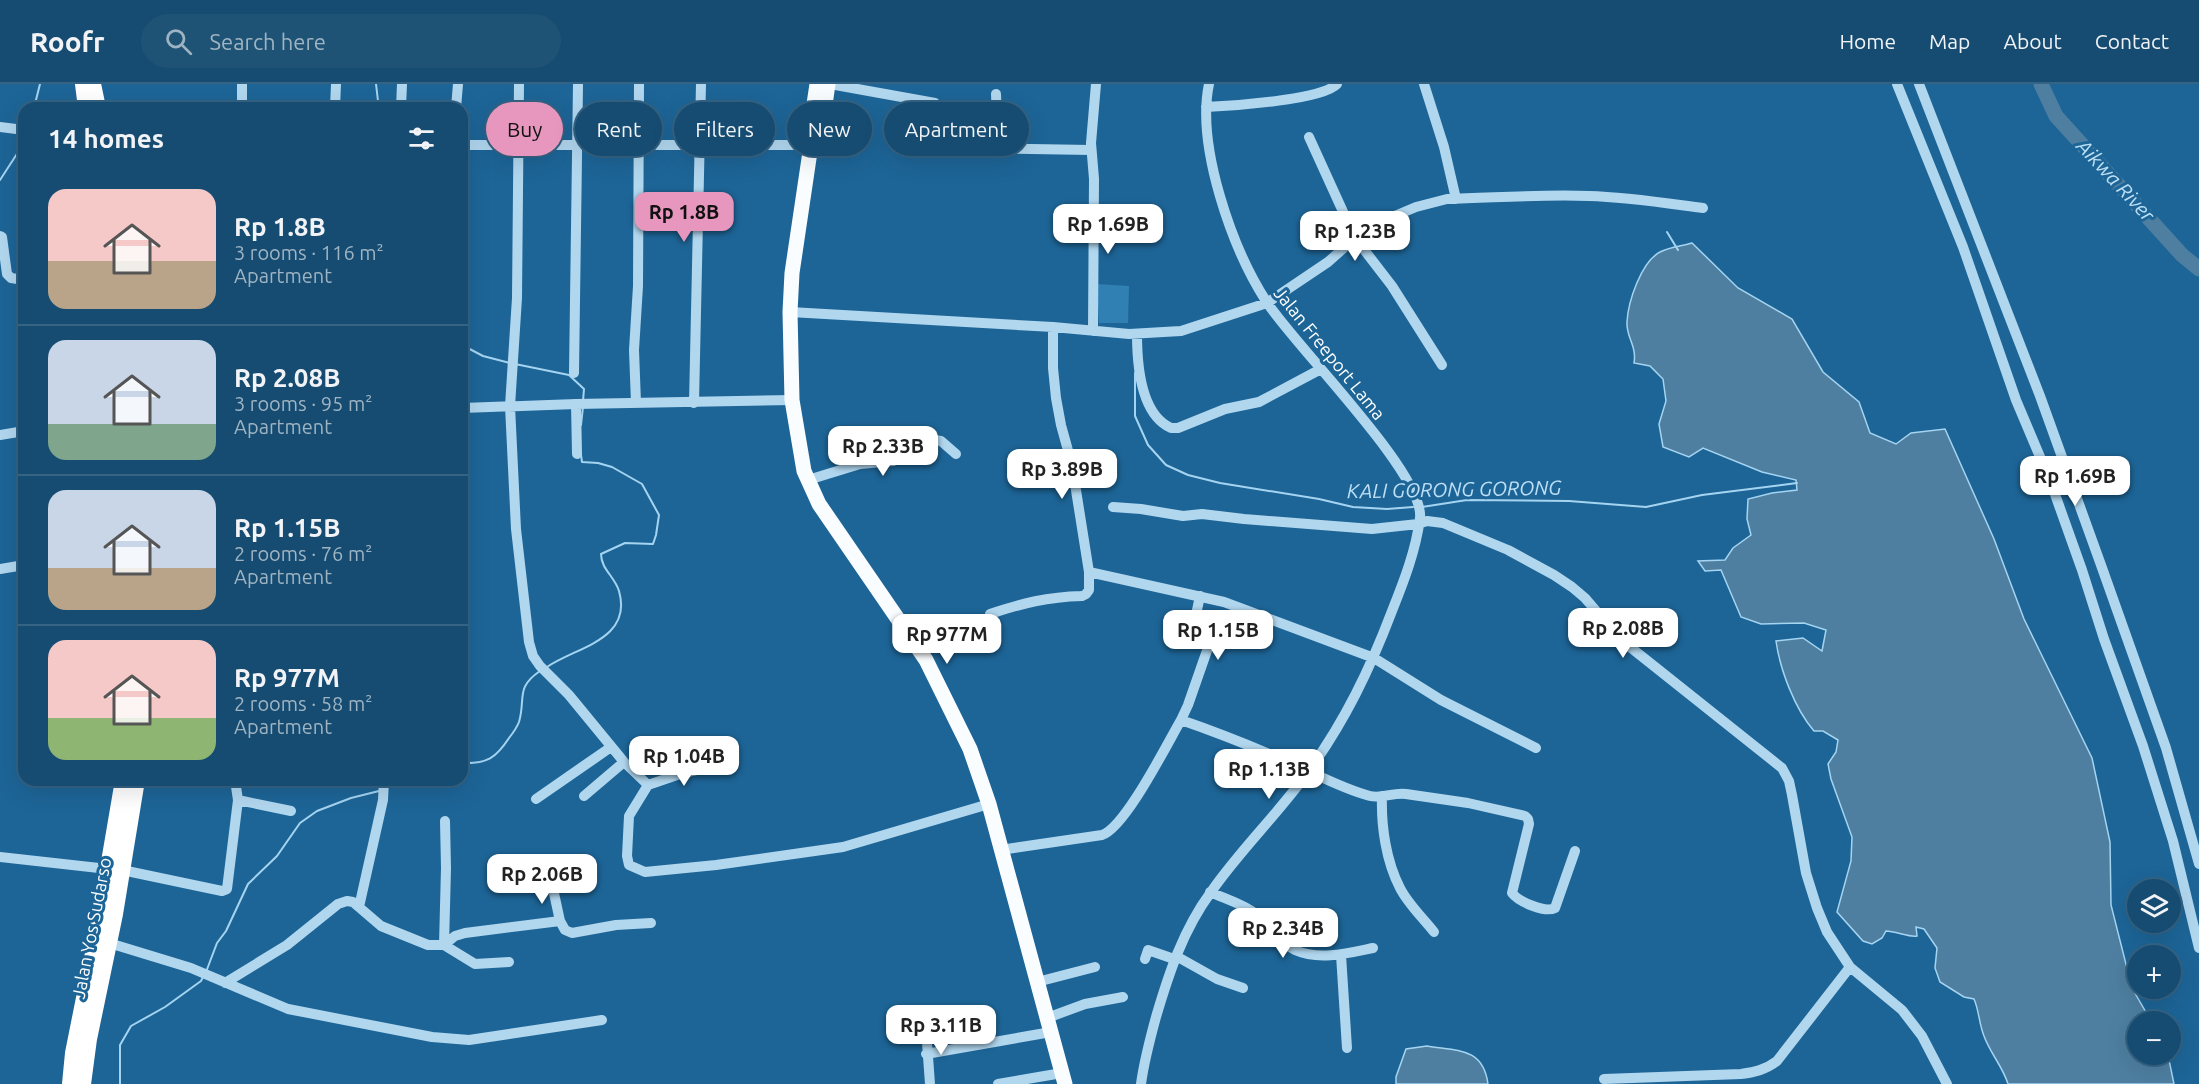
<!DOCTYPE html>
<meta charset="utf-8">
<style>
body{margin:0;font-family:Ubuntu,sans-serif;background:#1f5376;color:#f1f3f6;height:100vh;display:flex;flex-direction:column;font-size:22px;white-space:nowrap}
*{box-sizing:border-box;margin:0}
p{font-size:20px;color:#9eb4c3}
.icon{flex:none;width:33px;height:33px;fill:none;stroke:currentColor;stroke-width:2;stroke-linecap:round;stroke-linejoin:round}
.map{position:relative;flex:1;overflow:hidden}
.panel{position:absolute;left:18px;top:18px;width:450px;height:684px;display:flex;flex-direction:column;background:#164c71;border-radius:18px;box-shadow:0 6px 24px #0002,0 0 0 2px #356384}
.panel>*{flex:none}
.guide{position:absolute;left:486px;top:18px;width:570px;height:54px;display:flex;gap:12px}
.fabs{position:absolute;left:2127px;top:795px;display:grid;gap:12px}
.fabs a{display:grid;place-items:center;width:54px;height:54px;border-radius:50%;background:#164c71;box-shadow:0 6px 24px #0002,0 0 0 2px #356384;font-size:30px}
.price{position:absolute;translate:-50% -51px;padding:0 14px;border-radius:12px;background:#fff;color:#222;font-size:20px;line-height:39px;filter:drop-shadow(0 2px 3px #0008)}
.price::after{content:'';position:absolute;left:50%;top:36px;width:18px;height:14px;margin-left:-9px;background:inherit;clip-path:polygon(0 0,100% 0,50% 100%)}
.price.selected{background:#e797bd;color:#111}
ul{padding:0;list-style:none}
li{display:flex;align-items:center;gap:18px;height:150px;padding:0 30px}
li+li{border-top:2px solid #356384}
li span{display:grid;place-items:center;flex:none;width:168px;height:120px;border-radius:18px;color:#555}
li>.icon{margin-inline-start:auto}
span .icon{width:72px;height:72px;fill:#fffc;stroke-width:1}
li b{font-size:26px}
h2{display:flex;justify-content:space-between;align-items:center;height:72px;padding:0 30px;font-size:26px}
.pill{padding:0 21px;border-radius:27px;background:#164c71;box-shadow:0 6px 24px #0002,0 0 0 2px #356384;font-size:21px;line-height:54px}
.pill.selected{background:#e797bd;color:#111}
header{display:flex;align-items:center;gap:36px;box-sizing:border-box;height:84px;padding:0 30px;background:#164c71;border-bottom:2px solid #356384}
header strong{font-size:28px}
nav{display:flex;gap:33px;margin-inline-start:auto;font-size:21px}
.search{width:420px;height:54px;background:#1f5376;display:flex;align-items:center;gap:15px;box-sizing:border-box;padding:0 21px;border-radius:33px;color:#9eb4c3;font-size:22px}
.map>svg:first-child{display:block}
.green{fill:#3180b4}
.water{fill:#4e7fa1;stroke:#a5d4f1;stroke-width:1.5}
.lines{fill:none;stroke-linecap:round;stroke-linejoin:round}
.stream{stroke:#a5d4f1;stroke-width:2}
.river{stroke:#4e7fa1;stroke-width:15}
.minor{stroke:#b1d7ef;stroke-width:10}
.major{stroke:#fafdff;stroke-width:15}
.highway{stroke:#fff;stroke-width:16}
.labels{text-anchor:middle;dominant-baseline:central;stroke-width:6;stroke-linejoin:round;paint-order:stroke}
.street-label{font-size:18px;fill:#fff;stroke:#1d6597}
.water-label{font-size:20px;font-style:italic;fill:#bee0f6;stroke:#1d6597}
</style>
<header>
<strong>Roofr</strong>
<div class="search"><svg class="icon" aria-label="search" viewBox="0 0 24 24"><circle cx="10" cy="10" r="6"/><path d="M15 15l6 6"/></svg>Search here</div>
<nav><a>Home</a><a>Map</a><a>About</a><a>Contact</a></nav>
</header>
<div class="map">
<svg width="2199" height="1000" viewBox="0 0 2199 1000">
<rect width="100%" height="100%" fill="#1d6597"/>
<path class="green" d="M1097 200 1129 202 1128 239H1099Z"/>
<path class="water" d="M1692 159 1738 204 1792 235 1823 288 1859 318 1870 349 1896 360 1911 349 1945 345 1994 455 2024 535 2092 674 2110 758 2111 821 2132 904 2151 937 2138 938V970L2168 971 2174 1000H2008C2003 983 1990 969 1984 952 1979 940 1979 926 1974 915L1964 913 1940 898 1935 884 1937 864 1924 845 1916 843 1917 852C1911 854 1895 847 1886 847L1882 854 1872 860 1863 857 1837 828 1851 777 1852 753 1831 695 1828 680 1836 668 1838 656 1823 647H1814C1795 625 1780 586 1776 557L1803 554 1822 567 1826 546 1804 539 1761 540 1741 533 1721 486 1705 487 1698 477 1725 476 1733 464 1751 451 1747 435 1748 415 1772 409 1797 406 1796 396 1762 388 1703 364 1689 373 1663 363 1659 340 1666 317 1663 295 1650 282 1634 279C1637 262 1626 253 1627 238 1628 218 1641 178 1660 168 1669 163 1682 162 1692 159Z
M1427 962C1457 967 1483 963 1488 1000H1396V993L1406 965Z"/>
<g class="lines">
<path class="stream" d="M376 0 378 17
M34 24 40 0
M0 96 24 59
M1667 148 1678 166
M462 261 483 272 510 279
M515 280 569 291 584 305 583 317
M1135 289V332L1148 361 1166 381 1188 391 1220 399 1319 415 1353 423 1387 425 1413 423
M581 341 583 323
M1422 423 1467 416 1569 417 1646 423 1702 411 1797 399
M547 583C576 563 633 556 619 507 615 493 601 485 601 470L625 459 653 460 656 451 659 431 642 400 612 383 598 379 582 378 581 371
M462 679C487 680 496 674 509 654 513 649 517 643 519 638 526 614 515 604 540 587
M387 704 400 696
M206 888 217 859 226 847 248 800 277 772 300 739 317 727 351 714 379 707
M120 1000V961L131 942 165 923 201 897 203 893"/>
<path class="river" d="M2041 0 2056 32 2182 171 2199 185"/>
<path class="minor" d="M242 0V24
M519 0 517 214 510 322 516 445 529 558 533 572 540 582 569 611 624 678 648 701 629 732 627 772 629 781 645 788 716 781 843 763 989 720
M830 0 935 19
M1424 0 1444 63 1456 115
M1897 0 1963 163 2016 316 2051 399 2082 486 2104 555 2143 662 2173 757 2199 864
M1919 0 2040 312 2101 481 2166 664 2199 780
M996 10 998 64
M1206 23C1231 22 1322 16 1337 0
M335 24 336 0
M401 24 402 0
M456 24 458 0
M0 43 24 46
M1309 53 1355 154 1392 202 1442 281
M462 61H811
M966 64 1091 66
M0 152 2 153 7 190 11 194 24 196
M790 228 1053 243 1129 250 1181 247 1267 219 1328 178 1355 154 1397 131 1416 123 1447 115C1494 114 1541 110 1589 112 1627 113 1665 119 1703 124
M1093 247 1094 95 1091 59 1096 0
M1137 250C1137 280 1140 330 1171 344H1178L1225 325 1259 318 1321 285
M574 289 578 0
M636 319 634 266 638 202 639 0
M694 319 701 0
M576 320 577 370
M462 324 576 320 792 316
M0 351 24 347
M808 396 860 380 893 377 919 367 935 356 941 357 956 370
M1113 423 1141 425 1183 432 1202 430 1244 435 1372 445 1418 440 1427 437 1443 439 1508 466 1554 491 1572 503 1585 514 1620 555 1782 684 1789 697 1792 711 1806 789 1817 824 1827 848 1850 883 1902 926 1922 952 1947 1000
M0 485 24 481
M1089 488 1224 518 1374 574 1441 616 1536 664
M990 530C1023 519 1047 513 1082 512L1086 510 1089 506V488L1072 381 1061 341 1056 314 1053 284V243
M1181 636 1188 621 1210 558 1208 552 1197 545 1194 540 1200 512
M648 701 683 689 714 682
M584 712 624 678
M1382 712C1381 742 1386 777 1400 804 1408 820 1423 834 1434 848
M536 715 611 663
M238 716 291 727
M445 737 446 784 444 861 475 880 509 878
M1000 766 1102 751C1125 744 1167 660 1181 636 1219 649 1256 664 1293 680 1318 691 1343 705 1370 712 1382 715 1394 708 1406 710L1468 719 1525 732 1528 735 1529 740 1512 809C1519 818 1545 829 1555 824L1575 767
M0 773 108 785
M122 786 222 807 227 805 238 716 235 696
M552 800 560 837
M1210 808C1225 815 1244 820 1257 831 1269 842 1279 858 1295 866 1319 877 1349 869 1373 864
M359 823 383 716 384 696
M109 859 191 884 288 925 432 953 469 956 602 936
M1341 871 1347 964
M1176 872 1217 895 1243 904
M1145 875 1148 866 1174 875
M1037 898 1095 883
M225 899 287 861 338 820 347 817 353 818 381 842 428 861H444L455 852 465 849 560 837 565 846 572 849 616 841 651 839
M1047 934 1085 920 1123 913
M926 945 930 1000
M926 970 1051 948
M1604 995 1741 990C1755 988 1765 986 1777 977L1850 883
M998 1000 1062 989
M1141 1000C1144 977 1150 955 1156 933 1169 889 1183 846 1211 808 1240 766 1278 730 1308 688 1345 637 1370 585 1392 527 1404 497 1416 466 1420 434 1425 390 1294 261 1266 217 1232 164 1196 62 1209 0"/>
<path class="major" d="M828 0 825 21 811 61 792 189 790 228 792 316 804 387 819 420 926 576 970 665 989 720 1065 1000
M815 40 814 20 817 0"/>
<path class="highway" d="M83 0 86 24
M93 0 98 24
M70 1000 73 969 96 854 123 696
M83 1000 89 955 115 830 137 696"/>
</g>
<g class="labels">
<g class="street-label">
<text transform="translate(1330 269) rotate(51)">Jalan Freeport Lama</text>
<text transform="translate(91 844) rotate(-79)">Jalan Yos Sudarso</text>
</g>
<g class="water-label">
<text transform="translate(2116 96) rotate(47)">Aikwa River</text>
<text transform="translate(1454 405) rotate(-1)">KALI GORONG GORONG</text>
</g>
</g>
</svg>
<div class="fabs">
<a><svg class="icon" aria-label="layers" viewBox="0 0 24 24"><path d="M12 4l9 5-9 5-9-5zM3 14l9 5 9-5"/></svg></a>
<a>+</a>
<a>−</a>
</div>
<b class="price selected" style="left:684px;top:159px">Rp 1.8B</b>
<b class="price" style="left:1108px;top:171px">Rp 1.69B</b>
<b class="price" style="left:1355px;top:178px">Rp 1.23B</b>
<b class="price" style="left:883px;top:393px">Rp 2.33B</b>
<b class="price" style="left:1062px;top:416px">Rp 3.89B</b>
<b class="price" style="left:2075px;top:423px">Rp 1.69B</b>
<b class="price" style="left:1623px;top:575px">Rp 2.08B</b>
<b class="price" style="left:1218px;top:577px">Rp 1.15B</b>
<b class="price" style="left:947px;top:581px">Rp 977M</b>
<b class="price" style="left:684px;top:703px">Rp 1.04B</b>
<b class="price" style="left:1269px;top:716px">Rp 1.13B</b>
<b class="price" style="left:542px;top:821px">Rp 2.06B</b>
<b class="price" style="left:1283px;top:875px">Rp 2.34B</b>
<b class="price" style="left:941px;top:972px">Rp 3.11B</b>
<div class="guide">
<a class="pill selected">Buy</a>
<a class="pill">Rent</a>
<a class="pill">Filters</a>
<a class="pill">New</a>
<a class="pill">Apartment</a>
</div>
<section class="panel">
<h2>14 homes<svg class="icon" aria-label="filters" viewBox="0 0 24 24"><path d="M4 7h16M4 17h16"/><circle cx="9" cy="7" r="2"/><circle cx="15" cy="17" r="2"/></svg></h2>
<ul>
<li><span style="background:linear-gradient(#f6c9c9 60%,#b9a48a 0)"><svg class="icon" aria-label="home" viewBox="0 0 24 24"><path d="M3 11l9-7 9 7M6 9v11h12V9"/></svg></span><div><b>Rp 1.8B</b><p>3 rooms · 116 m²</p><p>Apartment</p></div></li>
<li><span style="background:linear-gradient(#c9d6e8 70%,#7fa58c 0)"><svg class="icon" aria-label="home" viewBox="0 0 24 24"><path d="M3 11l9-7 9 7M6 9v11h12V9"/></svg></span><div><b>Rp 2.08B</b><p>3 rooms · 95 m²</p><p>Apartment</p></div></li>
<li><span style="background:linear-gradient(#c9d6e8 65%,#b9a48a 0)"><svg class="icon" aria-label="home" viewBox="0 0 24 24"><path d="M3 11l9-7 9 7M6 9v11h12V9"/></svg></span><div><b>Rp 1.15B</b><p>2 rooms · 76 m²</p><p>Apartment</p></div></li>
<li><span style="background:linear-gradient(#f6c9c9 65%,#8fb573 0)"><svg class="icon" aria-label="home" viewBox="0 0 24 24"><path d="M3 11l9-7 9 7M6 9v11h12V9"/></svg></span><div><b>Rp 977M</b><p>2 rooms · 58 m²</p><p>Apartment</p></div></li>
</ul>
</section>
</div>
